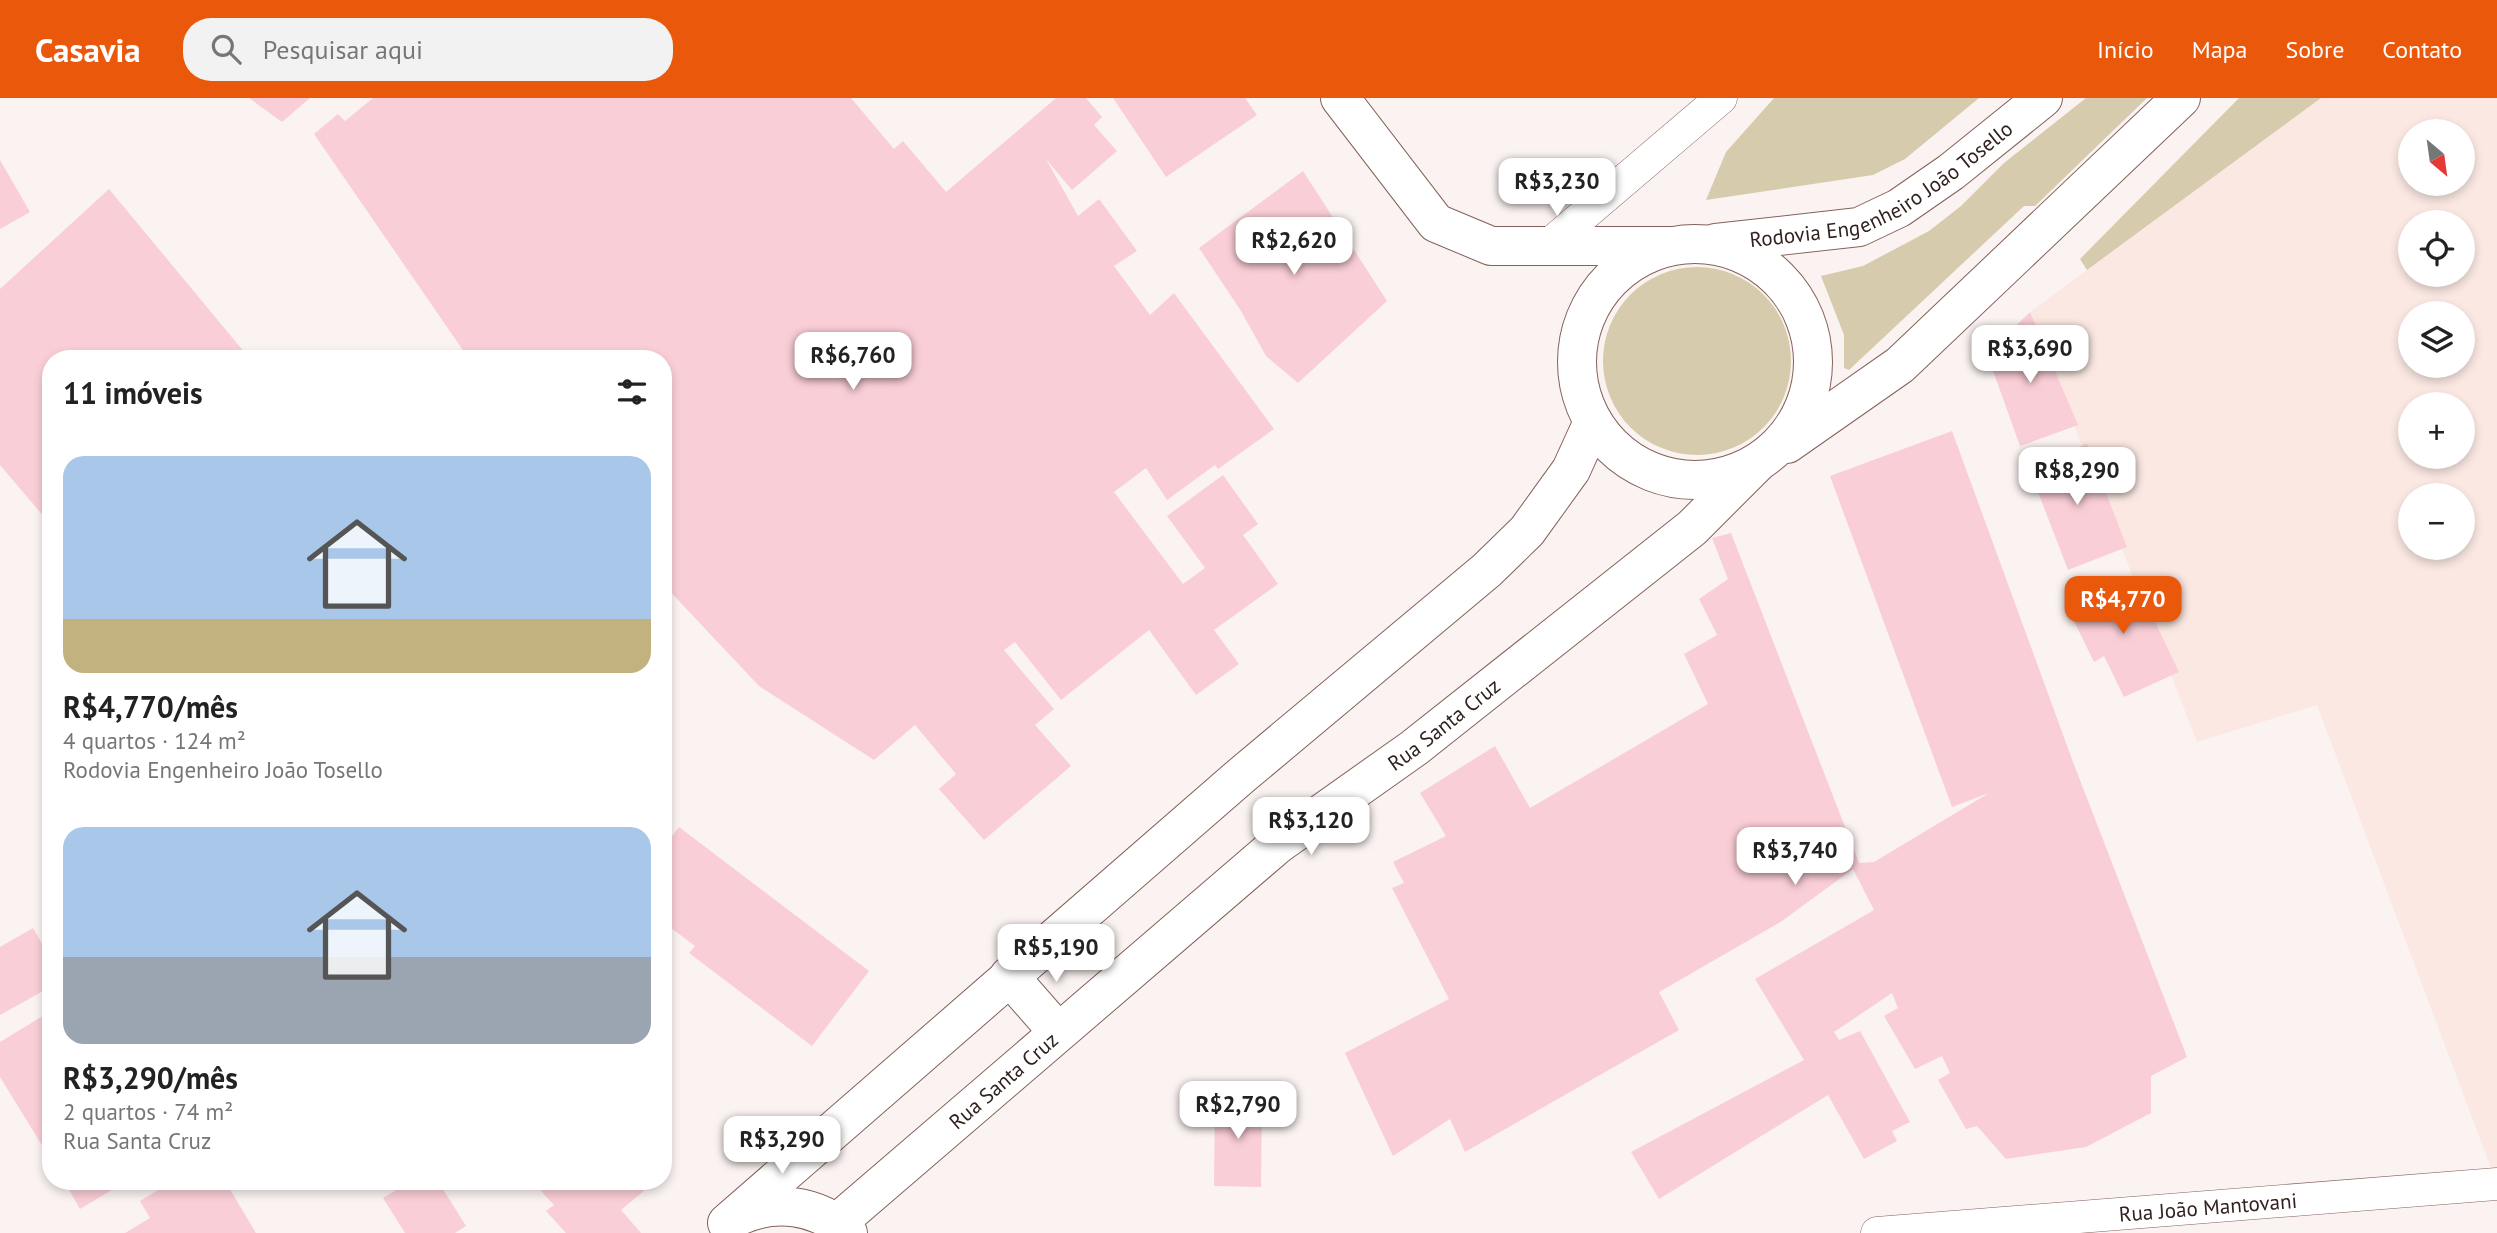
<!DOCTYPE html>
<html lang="pt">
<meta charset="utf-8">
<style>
body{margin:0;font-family:"PT Sans",sans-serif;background:#f2f2f2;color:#222;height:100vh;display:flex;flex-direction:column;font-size:26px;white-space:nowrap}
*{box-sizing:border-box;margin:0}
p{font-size:23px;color:#767676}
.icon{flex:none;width:38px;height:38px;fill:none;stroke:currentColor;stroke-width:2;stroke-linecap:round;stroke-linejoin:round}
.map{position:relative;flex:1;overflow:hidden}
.drawer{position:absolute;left:42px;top:252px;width:630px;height:840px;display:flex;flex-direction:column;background:#fff;border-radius:28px;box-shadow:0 4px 10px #0003}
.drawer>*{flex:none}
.needle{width:46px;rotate:151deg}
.fabs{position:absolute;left:2398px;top:21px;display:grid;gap:14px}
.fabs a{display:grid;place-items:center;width:77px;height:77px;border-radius:50%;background:#fff;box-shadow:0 4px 10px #0003;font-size:35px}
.price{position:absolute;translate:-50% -60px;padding:0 16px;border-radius:14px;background:#fff;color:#222;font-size:23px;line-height:46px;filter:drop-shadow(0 2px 4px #0008)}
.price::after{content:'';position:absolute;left:50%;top:42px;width:21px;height:16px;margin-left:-10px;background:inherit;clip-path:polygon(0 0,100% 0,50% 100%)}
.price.active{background:#ea580c;color:#fff}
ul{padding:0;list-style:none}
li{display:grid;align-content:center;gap:14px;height:371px;padding:0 21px}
li span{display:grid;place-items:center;height:217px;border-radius:21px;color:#555}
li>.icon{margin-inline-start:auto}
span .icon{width:126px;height:126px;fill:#fffc;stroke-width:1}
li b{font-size:30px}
h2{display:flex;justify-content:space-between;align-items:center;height:84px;padding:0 21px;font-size:30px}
header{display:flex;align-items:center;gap:42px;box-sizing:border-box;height:98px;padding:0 35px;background:#ea580c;color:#fff}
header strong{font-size:33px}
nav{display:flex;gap:38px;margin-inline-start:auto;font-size:24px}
.search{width:490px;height:63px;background:#f2f2f2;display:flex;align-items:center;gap:18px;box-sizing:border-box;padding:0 24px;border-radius:28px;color:#767676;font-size:26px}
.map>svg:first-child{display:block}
.built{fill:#fbe8e3;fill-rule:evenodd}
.green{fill:#d6cbac}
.building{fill:#faced6}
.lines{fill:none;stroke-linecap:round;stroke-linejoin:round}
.street-casing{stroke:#83625a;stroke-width:33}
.secondary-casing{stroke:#83625a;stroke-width:40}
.highway-casing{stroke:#83625a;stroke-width:40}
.street{stroke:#fff;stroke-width:32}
.secondary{stroke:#fff;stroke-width:38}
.highway{stroke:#fff;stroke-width:38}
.labels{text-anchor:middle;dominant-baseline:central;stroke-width:6;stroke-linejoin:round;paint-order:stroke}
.street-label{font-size:21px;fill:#30221f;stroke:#fbf3f1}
</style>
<header>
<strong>Casavia</strong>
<div class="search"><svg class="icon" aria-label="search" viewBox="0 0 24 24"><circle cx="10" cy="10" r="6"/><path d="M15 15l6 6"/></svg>Pesquisar aqui</div>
<nav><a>Início</a><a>Mapa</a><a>Sobre</a><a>Contato</a></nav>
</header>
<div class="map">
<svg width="2497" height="1135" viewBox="0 0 2497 1135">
<rect width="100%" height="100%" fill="#fbf3f1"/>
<path class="built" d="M2321 0H2497V1086L2317 607 2197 644 2030 214ZM2410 33H2462V86H2410ZM2410 124H2462V177H2410ZM2410 215H2462V268H2410ZM2410 306H2462V359H2410ZM2410 397H2462V450H2410Z"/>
<path class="green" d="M1774 0H1979L1905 61 1873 77 1706 102 1726 54Z
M2086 0H2147L2035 108H2024L1849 272 1844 270V237L1821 178 1863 168 1929 133 1961 108 2004 65Z
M2239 0H2321L2087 172 2080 161Z
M1603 263a94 94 0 1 1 188 0a94 94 0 1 1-188 0Z"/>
<path class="building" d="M249 0H310L282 24Z
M373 0H851L894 51 903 43 946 94 1056 0H1086L1102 19 1094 27 1117 53 1072 92 1046 61 1078 118 1099 101 1137 153 1114 168 1150 217 1174 195 1274 331 1218 371 1215 367 1167 402 1146 370 1114 394 1183 486 1205 470 1167 418 1223 377 1258 426 1243 437 1278 486 1214 532 1239 566 1196 597 1149 532 1061 602 1015 544 1004 552 1054 611 1035 627 1071 668 984 742 939 691 956 676 915 627 874 662 759 588 663 486V261H469L314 36 338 16 345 23Z
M1113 0H1245L1257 17 1166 79Z
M0 62 30 114 0 131Z
M1303 73 1387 203 1298 285 1266 258 1241 213 1199 150Z
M109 91 250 261H51V427L0 367V191Z
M2030 214 2078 327 2020 348 1987 256Z
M1952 333 2073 664 2187 959 2151 978V1015L2086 1049 2006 1061 1977 1028 1966 1031 1938 982 1950 975 1942 958 1915 971 1884 918 1898 910 1892 895 1834 934 1839 942 1860 933 1910 1024 1892 1033 1897 1043 1864 1061 1828 997 1659 1101 1631 1054 1804 962 1755 881 1874 812 1853 771 1782 823 1659 894 1679 932 1465 1054 1450 1021 1393 1058 1345 955 1449 901 1392 790 1404 785 1393 764 1446 738 1420 695 1495 648 1530 710 1708 606 1684 556 1717 537 1699 501 1728 481 1712 440 1731 435 1859 765 1874 764 1989 695 1952 709 1830 378Z
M2087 346 2127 449 2068 472 2028 368Z
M2135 482 2179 574 2124 599 2104 558 2094 564 2071 517 2069 487 2103 497Z
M679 729 869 873 812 948 689 855 695 848 663 824V750Z
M33 830 51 861V902L45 892 0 917V849Z
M51 913V974L46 977 51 985V1062L0 979V944Z
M1215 998H1262L1261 1089 1214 1088Z
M64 1083H111L115 1090 80 1111Z
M173 1083H197L200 1088 208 1083H225L256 1135H125L150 1120 140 1103Z
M411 1083H438L466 1128 455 1135H405L383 1100Z
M552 1083H637L645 1092 621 1112 641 1135H566L546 1113 554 1107 541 1093Z"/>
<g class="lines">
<g class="street-casing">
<g id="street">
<path d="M1545 150 1721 0"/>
<path id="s1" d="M1877 1135 2497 1086"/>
</g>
</g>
<g class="secondary-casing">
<g id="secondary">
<path d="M1340 0 1436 125 1491 148H1671"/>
<path d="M1009 878 1058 934"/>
<path d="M737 1119C774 1101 817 1106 848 1135"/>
<path d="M727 1125 1242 677 1487 472 1527 433 1571 372 1592 326"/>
<path id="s2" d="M837 1125 1277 747 1414 650 1692 430 1756 366"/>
</g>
</g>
<g class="highway-casing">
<g id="highway">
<path id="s3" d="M1716 145 1859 129 1899 110 1951 74 2043 0"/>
<circle cx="1695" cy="264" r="118"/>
<path d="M1787 346 1900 267 2181 0"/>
</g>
</g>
<use href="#street" class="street"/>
<use href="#secondary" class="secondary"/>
<use href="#highway" class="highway"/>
</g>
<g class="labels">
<g class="street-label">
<text stroke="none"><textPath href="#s3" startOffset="180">Rodovia Engenheiro João Tosello</textPath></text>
<text stroke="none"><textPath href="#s2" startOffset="786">Rua Santa Cruz</textPath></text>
<text stroke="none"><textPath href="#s2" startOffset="219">Rua Santa Cruz</textPath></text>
<text stroke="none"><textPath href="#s1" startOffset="332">Rua João Mantovani</textPath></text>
</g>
</g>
</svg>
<div class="fabs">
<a><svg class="needle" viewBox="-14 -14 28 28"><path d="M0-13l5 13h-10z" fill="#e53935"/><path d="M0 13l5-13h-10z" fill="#767676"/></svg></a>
<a><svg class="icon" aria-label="locate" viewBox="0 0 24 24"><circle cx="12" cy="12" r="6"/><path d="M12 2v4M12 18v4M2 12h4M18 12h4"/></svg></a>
<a><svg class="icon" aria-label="layers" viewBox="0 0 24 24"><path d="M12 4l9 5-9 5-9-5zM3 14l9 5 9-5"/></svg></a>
<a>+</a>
<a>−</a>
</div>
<b class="price" style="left:1557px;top:120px">R$3,230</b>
<b class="price" style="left:1294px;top:179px">R$2,620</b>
<b class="price" style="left:2030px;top:287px">R$3,690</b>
<b class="price" style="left:853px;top:294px">R$6,760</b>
<b class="price" style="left:2077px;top:409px">R$8,290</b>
<b class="price active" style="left:2123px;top:538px">R$4,770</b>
<b class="price" style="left:1311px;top:759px">R$3,120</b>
<b class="price" style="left:1795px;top:789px">R$3,740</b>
<b class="price" style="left:1056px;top:886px">R$5,190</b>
<b class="price" style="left:1238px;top:1043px">R$2,790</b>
<b class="price" style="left:782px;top:1078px">R$3,290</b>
<section class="drawer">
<h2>11 imóveis<svg class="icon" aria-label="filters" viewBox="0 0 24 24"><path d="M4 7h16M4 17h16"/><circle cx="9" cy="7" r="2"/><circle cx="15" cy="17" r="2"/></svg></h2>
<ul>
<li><span style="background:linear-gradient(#a9c7e8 75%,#c2b280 0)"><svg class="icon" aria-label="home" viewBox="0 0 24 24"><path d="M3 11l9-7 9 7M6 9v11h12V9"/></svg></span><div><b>R$4,770/mês</b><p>4 quartos · 124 m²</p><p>Rodovia Engenheiro João Tosello</p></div></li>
<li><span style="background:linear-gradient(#a9c7e8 60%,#9aa5b1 0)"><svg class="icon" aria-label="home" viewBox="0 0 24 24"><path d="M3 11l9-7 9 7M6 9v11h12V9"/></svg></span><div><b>R$3,290/mês</b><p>2 quartos · 74 m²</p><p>Rua Santa Cruz</p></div></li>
</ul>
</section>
</div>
